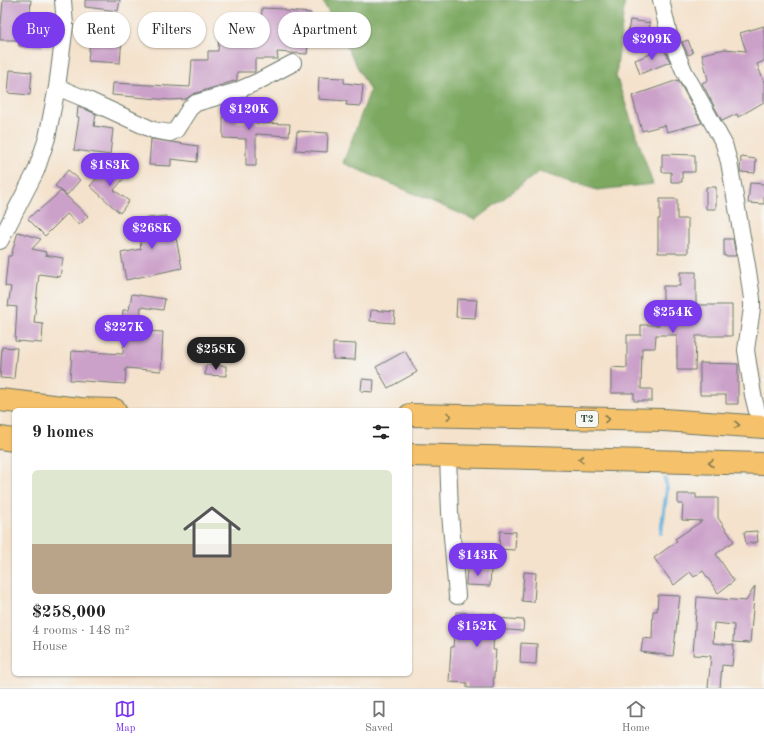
<!DOCTYPE html>
<meta charset="utf-8">
<style>
body{margin:0;font-family:"Old Standard TT",serif;background:#f6f6f6;color:#222;height:100vh;display:flex;flex-direction:column;font-size:15px;white-space:nowrap}
*{box-sizing:border-box;margin:0}
p{font-size:13px;color:#767676}
.icon{flex:none;width:22px;height:22px;fill:none;stroke:currentColor;stroke-width:2;stroke-linecap:round;stroke-linejoin:round}
.map{position:relative;flex:1;overflow:hidden}
.panel{position:absolute;left:12px;top:408px;width:400px;height:268px;display:flex;flex-direction:column;background:#fff;border-radius:6px;box-shadow:0 1px 3px #0004}
.panel>*{flex:none}
.guide{position:absolute;left:12px;top:12px;width:400px;height:36px;display:flex;gap:8px}
.price{position:absolute;translate:-50% -34px;padding:0 9px;border-radius:14px;background:#7c3aed;color:#fff;font-size:13px;line-height:26px;filter:drop-shadow(0 1px 2px #0008)}
.price::after{content:'';position:absolute;left:50%;top:24px;width:12px;height:9px;margin-left:-6px;background:inherit;clip-path:polygon(0 0,100% 0,50% 100%)}
.price.selected{background:#222;color:#fff}
ul{padding:0;list-style:none}
li{display:grid;align-content:center;gap:8px;height:212px;padding:0 20px}
li span{display:grid;place-items:center;height:124px;border-radius:6px;color:#555}
li>.icon{margin-inline-start:auto}
span .icon{width:72px;height:72px;fill:#fffc;stroke-width:1}
li b{font-size:17px}
h2{display:flex;justify-content:space-between;align-items:center;height:48px;padding:0 20px;font-size:17px}
.pill{padding:0 14px;border-radius:18px;background:#fff;box-shadow:0 1px 3px #0004;font-size:14px;line-height:36px}
.pill.selected{background:#7c3aed;color:#fff}
.tab-bar{display:flex;justify-content:space-around;align-items:center;height:56px;border-top:1px solid #e0e0e0;background:#fff;font-size:11px;color:#767676}
.tab-bar a{display:grid;justify-items:center;gap:2px}
.tab-bar .selected{color:#7c3aed}
.map>svg:first-child{display:block}
.forest{fill:#7ba861;stroke:#4d724a}
.lines{fill:none;stroke-linecap:round;stroke-linejoin:round}
.stream{stroke:#63b1dc;stroke-width:4}
.building{fill:#cba0c9}
.minor-casing{stroke:#6a7769;stroke-width:18}
.trunk-casing{stroke:#6a7769;stroke-width:24}
.minor{stroke:#fff;stroke-width:16}
.trunk{stroke:#f5c16b;stroke-width:22}
.oneway{stroke:#7f784d}
.labels{text-anchor:middle;dominant-baseline:central;stroke-width:3;stroke-linejoin:round;paint-order:stroke}
.shield{fill:#f6f6f2;stroke:#60746d;stroke-width:1}
.shield-label{font-size:10px;font-weight:bold;fill:#1f3d34}
</style>
<div class="map">
<svg width="764" height="688" viewBox="0 0 764 688">
<rect width="100%" height="100%" fill="#f6f6f2"/>
<filter id="ink" filterUnits="userSpaceOnUse"><feTurbulence type="fractalNoise" baseFrequency=".025" numOctaves="2"/><feDisplacementMap in="SourceGraphic" scale="8" xChannelSelector="R" yChannelSelector="G"/><feConvolveMatrix kernelMatrix="1 2 1 2 8 2 1 2 1" color-interpolation-filters="sRGB"/></filter>
<filter id="wash" filterUnits="userSpaceOnUse"><feTurbulence type="fractalNoise" baseFrequency=".012" numOctaves="4" result="noise"/><feDisplacementMap in="SourceGraphic" scale="16" xChannelSelector="R" yChannelSelector="G"/><feGaussianBlur stdDeviation="0.9" result="paint"/><feColorMatrix in="noise" values="0 0 0 0 0 0 0 0 0 0 0 0 0 0 0 0 0 1.4 0 .05"/><feComposite in="paint" operator="in"/></filter>
<g filter="url(#wash)">
<rect width="100%" height="100%" fill="#f4e2cc"/>
<path class="forest" d="M322 0H625L616 76 653 184 597 190 539 172 475 220 343 163 370 91Z"/>
<g class="lines">
<path class="stream" d="M661 533 667 489 665 479"/>
</g>
<g id="blocks">
<path class="building" d="M3 0H31L29 29H43V47L19 46V40H0V24H1Z
M85 0H120L118 11 85 7Z
M262 8 285 9V11L311 13 307 54 277 52 278 59H255V72H237V80L193 94 186 99 170 100 112 95 113 83 190 87 192 60H208V51H218L220 20 261 23Z
M92 19H102L101 35 122 37 120 63 88 61Z
M630 20 650 23 646 48 626 44Z
M764 26V61L757 64 764 82V102L738 117 737 114 722 121 702 83 708 80 702 54 725 49 746 51 740 33Z
M688 40 693 53 688 55 682 42Z
M664 49 670 62 640 74 635 60Z
M10 70 32 72 30 95 8 93Z
M319 77 344 78V83L363 85 361 106 346 105 347 101 318 99Z
M678 80 702 123 667 132 665 125 642 131 632 96Z
M223 105H237V122H246V117H256V123L290 124 289 136 256 134V166H246V139L223 138Z
M78 106 96 114 94 126 113 129 110 155 74 150 79 117H77Z
M297 131 328 133 327 152 296 150Z
M151 139 198 146 197 162 171 159V166L149 165Z
M662 154 695 155V172H682V182H671V172H662Z
M741 157 756 159 755 173 740 172Z
M109 163 125 177 114 190 129 201 120 213 90 186Z
M68 170 80 180 67 195 55 186Z
M750 183 764 184V204L748 203Z
M706 187H716V209H706Z
M61 191 88 216 79 225 67 214 45 236 28 219 37 210 38 211Z
M660 199H677V219H688V253H658V219H660Z
M166 216 169 240 176 238 182 268 126 280 121 253 141 249 137 219Z
M18 232 41 239 32 249 46 252 45 255 63 258 60 277 39 274 34 323 43 324 42 343 15 341 17 307 8 306 11 287 5 286 8 256H11Z
M724 239H733L736 256H724Z
M680 272H696V305H732V336H696L695 370H677V335H656L655 348H642L641 389H652V401H634V393H611V367L627 368V335H641V325H659V305H663V286H680Z
M132 294 165 299 163 310 141 307 140 331 163 332 161 371 126 368 125 384 70 380 72 351 123 354 125 320H122L123 310H129Z
M457 299 477 300 475 318 456 317Z
M371 310 395 312 394 323 370 321Z
M333 343 356 344 355 360 333 359Z
M2 347 17 348 14 379 0 378Z
M405 351 417 372 388 388 376 367Z
M700 363 738 364V404H726V395H700Z
M206 365 226 366V376L205 375Z
M362 379 374 380 373 392 361 391Z
M678 494H696V498H718V518L734 541 716 554 734 581 718 593 703 571 694 577 690 572 674 585 654 558 677 541 675 539 702 521 682 520 683 504H678Z
M500 531 516 532 515 550 499 549Z
M757 531 758 542 746 544 744 532Z
M467 567 491 569 490 586 466 585Z
M524 572 536 573 534 602 522 601Z
M755 586 750 643 733 642 734 625 714 623 713 643 734 645 732 666 722 665 720 688H708L711 656 693 655 697 597 746 601Z
M658 595 680 596 673 656 641 652 643 638 652 639 653 611H657Z
M456 612 496 614 495 618 524 620 523 631 494 629 493 650H496L493 688H467V683L449 682 451 647H453Z
M521 643 537 644 536 664 520 663Z"/>
</g>
</g>
<g filter="url(#ink)">
<use href="#blocks" fill-opacity="0" stroke="#6a7769" stroke-width="1"/>
<g class="lines">
<g class="minor-casing">
<path id="minor" d="M661 0 669 35 684 71 724 144 729 162 748 271 752 299V308L746 350 753 395 761 427
M57 87 88 100 153 130 170 133 176 130 190 108 196 103 234 92 257 82 293 63
M0 241 36 171 47 138 57 87 65 25 63 0
M448 456 450 513 457 596"/>
</g>
<g class="trunk-casing">
<path id="trunk" d="M0 400 80 409 115 410
M410 415 664 420 764 427
M0 438 14 440
M410 455 764 464"/>
</g>
<use href="#minor" class="minor"/>
<use href="#trunk" class="trunk"/>
</g>
<defs><path id="oneway-chevron" d="M-2-3.5L2.5 0L-2 3.5" fill="none" stroke-width="1.6" stroke-linecap="round" stroke-linejoin="round"/></defs>
<g class="oneway">
<use href="#oneway-chevron" transform="translate(449 416) rotate(1)"/>
<use href="#oneway-chevron" transform="translate(607 419) rotate(1)"/>
<use href="#oneway-chevron" transform="translate(737 425) rotate(4)"/>
<use href="#oneway-chevron" transform="translate(581 459) rotate(-179)"/>
<use href="#oneway-chevron" transform="translate(711 463) rotate(-179)"/>
</g>
</g>
<g class="labels">
<rect class="shield" x="576" y="411" width="22" height="16" rx="3"/>
<g class="shield-label">
<text x="587" y="419">T2</text>
</g>
</g>
</svg>
<b class="price" style="left:652px;top:61px">$209K</b>
<b class="price" style="left:249px;top:131px">$120K</b>
<b class="price" style="left:110px;top:187px">$183K</b>
<b class="price" style="left:152px;top:250px">$268K</b>
<b class="price" style="left:673px;top:334px">$254K</b>
<b class="price" style="left:124px;top:349px">$227K</b>
<b class="price selected" style="left:216px;top:371px">$258K</b>
<b class="price" style="left:478px;top:577px">$143K</b>
<b class="price" style="left:477px;top:648px">$152K</b>
<div class="guide">
<a class="pill selected">Buy</a>
<a class="pill">Rent</a>
<a class="pill">Filters</a>
<a class="pill">New</a>
<a class="pill">Apartment</a>
</div>
<section class="panel">
<h2>9 homes<svg class="icon" aria-label="filters" viewBox="0 0 24 24"><path d="M4 7h16M4 17h16"/><circle cx="9" cy="7" r="2"/><circle cx="15" cy="17" r="2"/></svg></h2>
<ul>
<li><span style="background:linear-gradient(#dfe7d0 60%,#b9a48a 0)"><svg class="icon" aria-label="home" viewBox="0 0 24 24"><path d="M3 11l9-7 9 7M6 9v11h12V9"/></svg></span><div><b>$258,000</b><p>4 rooms · 148 m²</p><p>House</p></div></li>
</ul>
</section>
</div>
<nav class="tab-bar">
<a class="selected"><svg class="icon" aria-label="map" viewBox="0 0 24 24"><path d="M3 6l6-2 6 2 6-2v14l-6 2-6-2-6 2zM9 4v14M15 6v14"/></svg>Map</a>
<a><svg class="icon" aria-label="saved" viewBox="0 0 24 24"><path d="M7 4h10v16l-5-4-5 4z"/></svg>Saved</a>
<a><svg class="icon" aria-label="home" viewBox="0 0 24 24"><path d="M3 11l9-7 9 7M6 9v11h12V9"/></svg>Home</a>
</nav>
